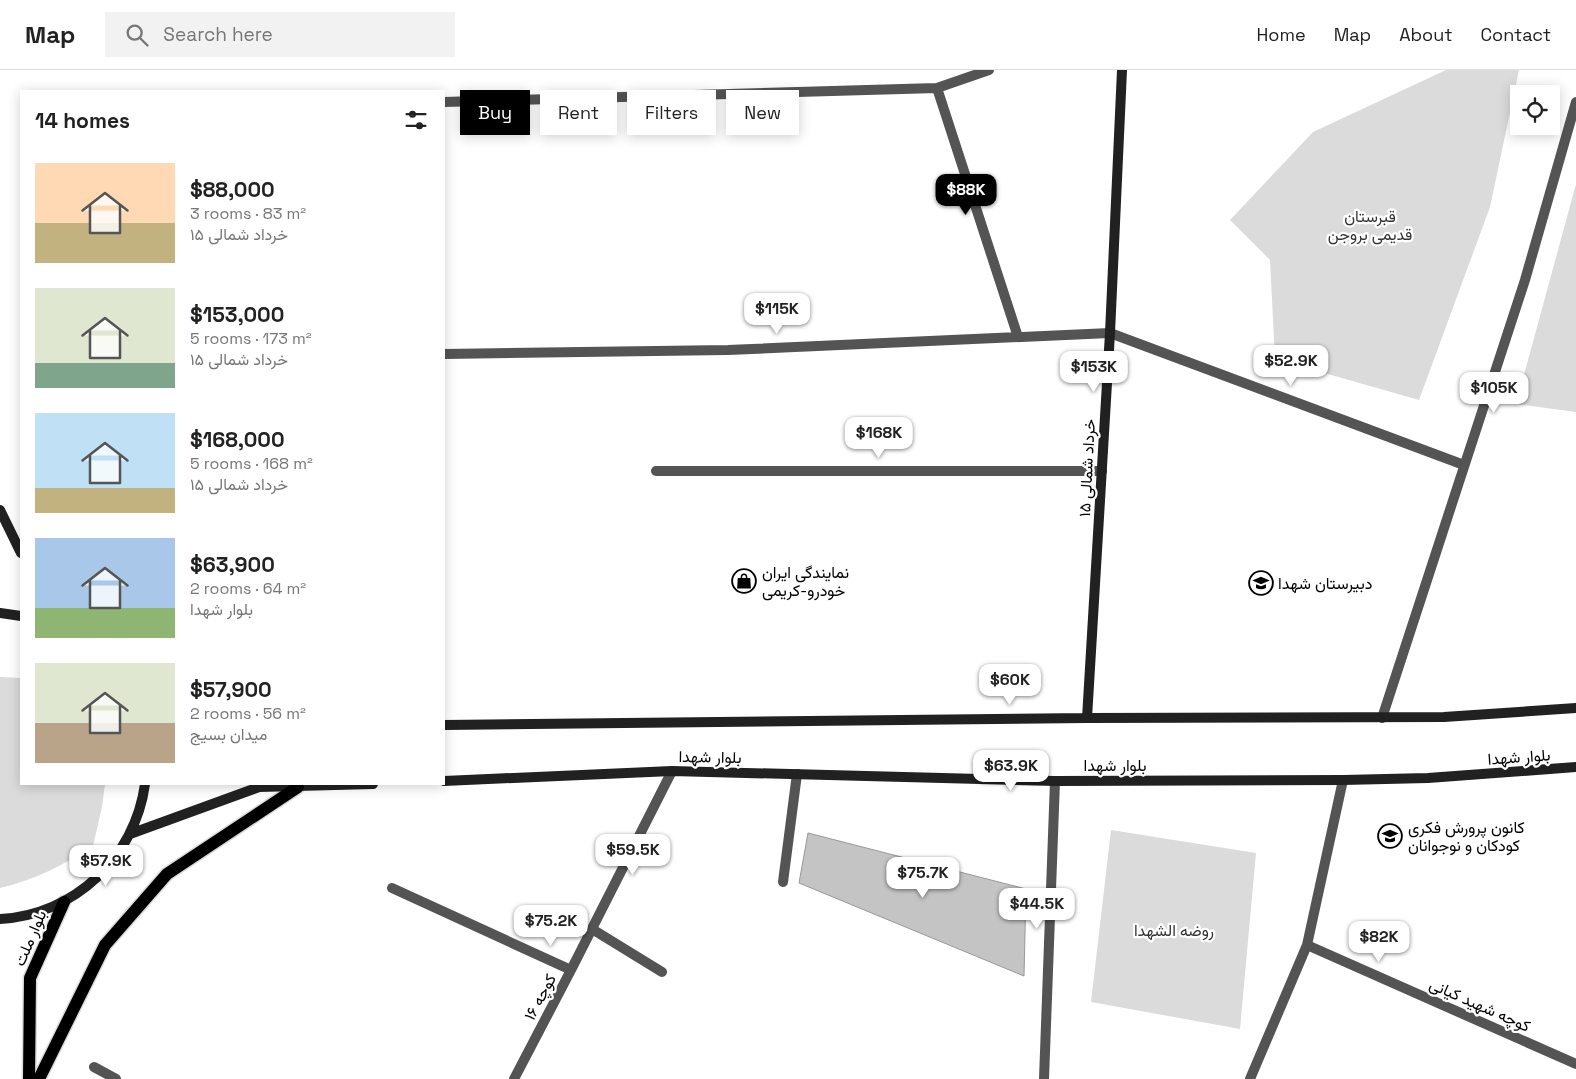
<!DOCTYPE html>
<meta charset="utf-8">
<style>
body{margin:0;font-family:"Space Grotesk",Vazirmatn,sans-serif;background:#f2f2f2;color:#222;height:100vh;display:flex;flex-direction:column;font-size:19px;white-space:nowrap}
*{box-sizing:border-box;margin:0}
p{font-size:16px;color:#767676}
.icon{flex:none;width:28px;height:28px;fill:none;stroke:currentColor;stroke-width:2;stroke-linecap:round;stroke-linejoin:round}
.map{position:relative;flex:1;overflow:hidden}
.sheet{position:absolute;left:20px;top:20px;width:425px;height:695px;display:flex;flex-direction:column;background:#fff;border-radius:0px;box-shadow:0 2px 12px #0003}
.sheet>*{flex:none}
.hud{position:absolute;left:460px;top:20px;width:475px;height:45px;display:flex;gap:10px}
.controls{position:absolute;left:1510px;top:15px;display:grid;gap:10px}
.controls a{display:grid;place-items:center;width:50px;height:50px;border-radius:0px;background:#fff;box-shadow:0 2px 12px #0003;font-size:25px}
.price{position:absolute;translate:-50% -42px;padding:0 11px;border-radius:10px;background:#fff;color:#222;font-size:16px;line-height:32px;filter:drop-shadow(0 1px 2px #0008)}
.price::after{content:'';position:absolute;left:50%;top:30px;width:15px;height:11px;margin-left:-8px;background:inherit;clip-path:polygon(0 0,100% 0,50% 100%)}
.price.selected{background:#000;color:#fff}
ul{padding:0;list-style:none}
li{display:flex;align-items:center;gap:15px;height:125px;padding:0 15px}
li span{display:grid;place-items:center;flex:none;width:140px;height:100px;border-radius:0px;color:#555}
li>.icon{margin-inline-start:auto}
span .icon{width:60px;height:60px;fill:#fffc;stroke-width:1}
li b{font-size:21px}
h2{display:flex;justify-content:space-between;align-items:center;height:60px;padding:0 15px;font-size:21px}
.tag{padding:0 18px;border-radius:0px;background:#fff;box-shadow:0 2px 12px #0003;font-size:18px;line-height:45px}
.tag.selected{background:#000;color:#fff}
header{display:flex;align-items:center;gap:30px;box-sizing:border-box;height:70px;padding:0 25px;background:#fff;border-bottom:1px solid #e0e0e0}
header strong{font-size:24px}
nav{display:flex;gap:28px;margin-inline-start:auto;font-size:18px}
.search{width:350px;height:45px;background:#f2f2f2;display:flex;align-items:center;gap:12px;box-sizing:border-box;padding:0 18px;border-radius:0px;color:#767676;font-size:19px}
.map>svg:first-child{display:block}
.green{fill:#dbdbdb}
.building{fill:#c4c4c4;stroke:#989898}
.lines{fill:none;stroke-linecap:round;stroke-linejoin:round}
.primary-casing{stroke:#dbdbdb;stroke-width:15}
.service{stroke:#545454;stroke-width:10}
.minor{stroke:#545454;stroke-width:10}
.tertiary{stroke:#545454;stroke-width:10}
.secondary{stroke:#212121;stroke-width:10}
.primary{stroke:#000;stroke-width:12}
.labels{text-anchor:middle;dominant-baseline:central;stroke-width:4.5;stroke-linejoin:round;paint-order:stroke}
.park-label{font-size:16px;fill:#323232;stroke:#fff}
.street-label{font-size:16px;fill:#000;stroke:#fff}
.poi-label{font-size:16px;fill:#000;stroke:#fff;text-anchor:start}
</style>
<header>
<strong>Map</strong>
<div class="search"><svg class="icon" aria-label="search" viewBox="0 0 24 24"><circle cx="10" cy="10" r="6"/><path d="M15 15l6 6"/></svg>Search here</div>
<nav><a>Home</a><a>Map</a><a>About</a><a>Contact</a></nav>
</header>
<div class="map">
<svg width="1576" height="1009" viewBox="0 0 1576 1009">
<rect width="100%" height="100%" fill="#fff"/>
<path class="green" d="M1446 0H1519L1490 137 1419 330 1275 289 1270 190 1230 150 1313 62Z
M1576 114V342L1516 334Z
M0 607 21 608V714H105L102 737 93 776C64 795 34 810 0 818Z
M1111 760 1256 783 1240 959 1091 932Z"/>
<path class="building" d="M808 763 1026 819 1024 906 799 813Z"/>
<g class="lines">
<g class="primary-casing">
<path id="primary" d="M29 1009 30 908 64 832
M39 1009 105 875 167 804 298 717"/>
</g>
<path class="service" d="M783 812 797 704
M592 859 662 902"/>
<path class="minor" d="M937 18 1018 267
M444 32 937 18 989 0
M444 284 728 280 1110 263 1464 395
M656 401H1102
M1343 710 1307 875 1576 994
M392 818 571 900 514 1009
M571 900 672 701
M94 997 116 1009
M1250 1009 1307 875"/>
<path class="tertiary" d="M1382 648 1525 210 1576 32
M1044 1009 1055 711"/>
<path class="secondary" d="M0 440 21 483
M0 543 21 546
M1087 648 1110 263 1122 0
M444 655 1087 648 1444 647 1576 638
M444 711 672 701 1055 711 1343 710 1428 708 1576 697
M130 764 259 717 373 714
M0 849C75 845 135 787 145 714"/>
<use href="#primary" class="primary"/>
</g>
<defs>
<g id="shop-ring" transform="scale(1.25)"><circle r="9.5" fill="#fff" stroke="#000" stroke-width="1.5"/><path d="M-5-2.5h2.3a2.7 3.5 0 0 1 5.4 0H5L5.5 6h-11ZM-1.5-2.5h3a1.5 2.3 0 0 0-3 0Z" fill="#000"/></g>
<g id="school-ring" transform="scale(1.25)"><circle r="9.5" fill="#fff" stroke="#000" stroke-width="1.5"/><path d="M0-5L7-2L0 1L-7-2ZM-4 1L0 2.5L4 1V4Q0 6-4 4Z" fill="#000"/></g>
</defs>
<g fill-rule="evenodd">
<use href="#shop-ring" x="744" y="511"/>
<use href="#school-ring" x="1261" y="513"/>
<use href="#school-ring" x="1390" y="766"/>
</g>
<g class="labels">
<g class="park-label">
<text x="1370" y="146">قبرستان<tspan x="1370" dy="18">قدیمی بروجن</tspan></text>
<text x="1174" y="860">روضه الشهدا</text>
</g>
<g class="street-label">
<text transform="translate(1087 398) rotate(-87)">۱۵ خرداد شمالی</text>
<text transform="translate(710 687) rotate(1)">بلوار شهدا</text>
<text transform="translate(1519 687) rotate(-4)">بلوار شهدا</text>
<text x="1115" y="695">بلوار شهدا</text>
<text transform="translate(30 868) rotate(-67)">بلوار ملت</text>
<text transform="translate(540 927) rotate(-62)">کوچه ۱۶</text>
<text transform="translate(1480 935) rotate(24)">کوچه شهید کیانی</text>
</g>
<g class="poi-label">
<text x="762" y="502">نمایندگی ایران<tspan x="762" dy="18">خودرو-کریمی</tspan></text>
<text x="1278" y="513">دبیرستان شهدا</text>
<text x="1408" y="757">کانون پرورش فکری<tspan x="1408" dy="18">کودکان و نوجوانان</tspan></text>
</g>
</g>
</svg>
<div class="controls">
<a><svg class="icon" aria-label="locate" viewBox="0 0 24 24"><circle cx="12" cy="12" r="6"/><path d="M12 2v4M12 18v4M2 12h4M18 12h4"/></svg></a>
</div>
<b class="price selected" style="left:966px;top:146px">$88K</b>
<b class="price" style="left:777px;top:265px">$115K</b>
<b class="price" style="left:1291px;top:317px">$52.9K</b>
<b class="price" style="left:1094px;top:323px">$153K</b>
<b class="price" style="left:1494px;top:344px">$105K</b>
<b class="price" style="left:879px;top:389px">$168K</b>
<b class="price" style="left:1010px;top:636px">$60K</b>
<b class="price" style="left:1011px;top:722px">$63.9K</b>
<b class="price" style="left:633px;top:806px">$59.5K</b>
<b class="price" style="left:106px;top:817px">$57.9K</b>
<b class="price" style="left:923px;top:829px">$75.7K</b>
<b class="price" style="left:1037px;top:860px">$44.5K</b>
<b class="price" style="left:551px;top:877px">$75.2K</b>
<b class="price" style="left:1379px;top:893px">$82K</b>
<div class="hud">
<a class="tag selected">Buy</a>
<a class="tag">Rent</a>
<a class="tag">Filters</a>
<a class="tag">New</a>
</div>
<section class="sheet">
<h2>14 homes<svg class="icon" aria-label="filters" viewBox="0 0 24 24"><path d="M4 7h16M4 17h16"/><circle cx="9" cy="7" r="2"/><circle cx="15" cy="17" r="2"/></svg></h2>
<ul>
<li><span style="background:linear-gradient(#ffd9b3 60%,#c2b280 0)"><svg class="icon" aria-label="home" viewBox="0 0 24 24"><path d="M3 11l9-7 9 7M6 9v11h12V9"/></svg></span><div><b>$88,000</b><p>3 rooms · 83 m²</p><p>۱۵ خرداد شمالی</p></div></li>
<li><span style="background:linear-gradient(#dfe7d0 75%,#7fa58c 0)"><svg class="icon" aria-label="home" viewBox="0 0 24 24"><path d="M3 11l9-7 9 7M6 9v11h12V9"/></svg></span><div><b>$153,000</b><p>5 rooms · 173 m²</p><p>۱۵ خرداد شمالی</p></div></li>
<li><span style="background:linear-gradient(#bfe0f5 75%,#c2b280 0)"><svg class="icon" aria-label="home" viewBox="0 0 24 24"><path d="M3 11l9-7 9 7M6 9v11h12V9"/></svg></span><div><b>$168,000</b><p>5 rooms · 168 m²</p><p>۱۵ خرداد شمالی</p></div></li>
<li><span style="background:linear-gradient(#a9c7e8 70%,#8fb573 0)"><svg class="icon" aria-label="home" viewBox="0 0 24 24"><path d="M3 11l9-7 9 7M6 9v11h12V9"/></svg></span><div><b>$63,900</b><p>2 rooms · 64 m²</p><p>بلوار شهدا</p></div></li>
<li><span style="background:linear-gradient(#dfe7d0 60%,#b9a48a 0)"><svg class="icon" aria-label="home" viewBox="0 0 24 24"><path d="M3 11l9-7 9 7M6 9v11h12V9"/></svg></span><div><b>$57,900</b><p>2 rooms · 56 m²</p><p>میدان بسیج</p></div></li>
</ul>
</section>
</div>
